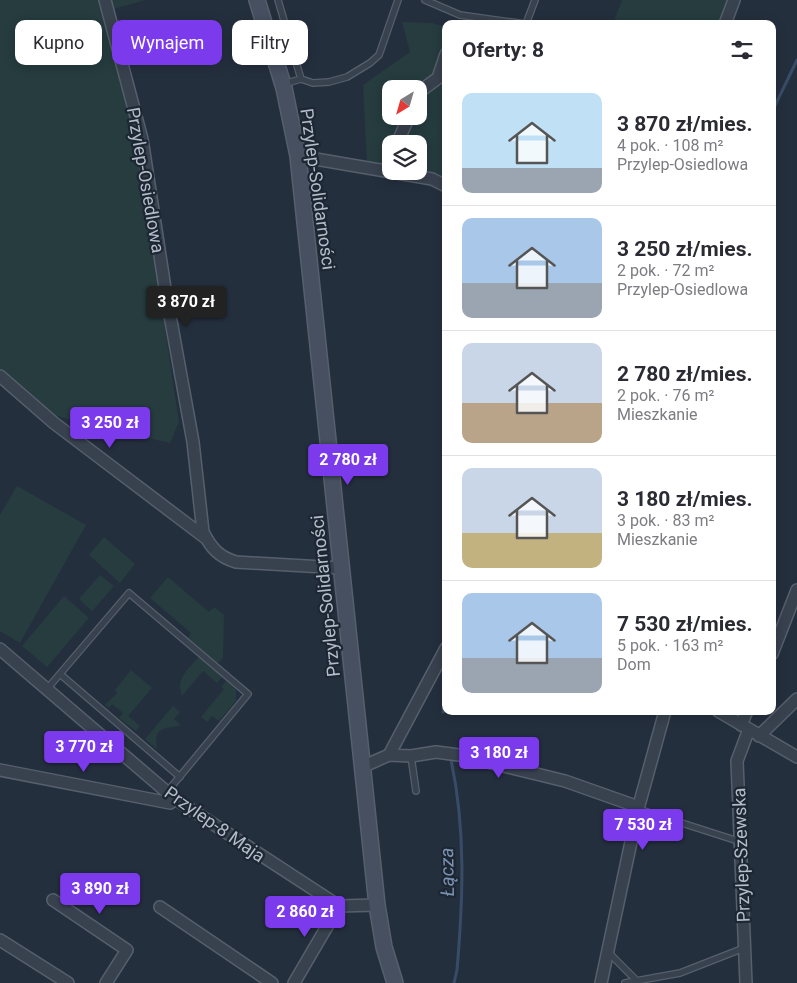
<!DOCTYPE html>
<html lang="pl">
<meta charset="utf-8">
<style>
body{margin:0;font-family:Roboto,sans-serif;background:#f2f2f3;color:#2b2b33;height:100vh;display:flex;flex-direction:column;font-size:19px;white-space:nowrap}
*{box-sizing:border-box;margin:0}
p{font-size:16px;color:#7c7c81}
.icon{flex:none;width:28px;height:28px;fill:none;stroke:currentColor;stroke-width:2;stroke-linecap:round;stroke-linejoin:round}
.map{position:relative;flex:1;overflow:hidden}
.panel{position:absolute;left:442px;top:20px;width:334px;height:695px;display:flex;flex-direction:column;background:#fff;border-radius:10px;box-shadow:0 2px 12px #0003}
.panel>*{flex:none}
.guide{position:absolute;left:15px;top:20px;width:352px;height:45px;display:flex;gap:10px}
.needle{width:32px;rotate:217deg}
.controls{position:absolute;left:382px;top:80px;display:grid;gap:10px}
.controls a{display:grid;place-items:center;width:45px;height:45px;border-radius:10px;background:#fff;box-shadow:0 2px 12px #0003;font-size:25px}
.price{position:absolute;translate:-50% -42px;padding:0 11px;border-radius:5px;background:#7c3aed;color:#fff;font-size:16px;line-height:32px;filter:drop-shadow(0 1px 2px #0008)}
.price::after{content:'';position:absolute;left:50%;top:30px;width:15px;height:11px;margin-left:-8px;background:inherit;clip-path:polygon(0 0,100% 0,50% 100%)}
.price.active{background:#222;color:#fff}
ul{padding:0;list-style:none}
li{display:flex;align-items:center;gap:15px;height:125px;padding:0 20px}
li+li{border-top:1px solid #e1e1e2}
li span{display:grid;place-items:center;flex:none;width:140px;height:100px;border-radius:10px;color:#555}
li>.icon{margin-inline-start:auto}
span .icon{width:60px;height:60px;fill:#fffc;stroke-width:1}
li b{font-size:21px}
h2{display:flex;justify-content:space-between;align-items:center;height:60px;padding:0 20px;font-size:21px}
.chip{padding:0 18px;border-radius:10px;background:#fff;box-shadow:0 2px 12px #0003;font-size:18px;line-height:45px}
.chip.active{background:#7c3aed;color:#fff}
.map>svg:first-child{display:block}
.green{fill:#263c3f;fill-rule:evenodd}
.lines{fill:none;stroke-linecap:round;stroke-linejoin:round}
.stream{stroke:#394c67;stroke-width:3}
.service-casing{stroke:#565f6c;stroke-width:8}
.minor-casing{stroke:#565f6c;stroke-width:14}
.secondary-casing{stroke:#565f6c;stroke-width:18}
.service{stroke:#38414e;stroke-width:5.5}
.minor{stroke:#38414e;stroke-width:11}
.secondary{stroke:#465061;stroke-width:15}
.labels{text-anchor:middle;dominant-baseline:central;stroke-width:4.5;stroke-linejoin:round;paint-order:stroke}
.street-label{font-size:18px;fill:#b4bcc9;stroke:#1d2633}
.water-label{font-size:19px;font-style:italic;fill:#7c92b1;stroke:#1d2633}
</style>
<div class="map">
<svg width="797" height="983" viewBox="0 0 797 983">
<rect width="100%" height="100%" fill="#242f3e"/>
<path class="green" d="M0 0H146L102 12 135 129 179 422 170 443 48 414 0 372Z
M622 0H727L719 24H613Z
M402 22 432 23 446 27V182L419 171V144H391V166L367 161 363 85 410 52ZM391 89H419V116H391Z
M17 486 86 525 20 643 0 631V515Z
M104 537 135 564 120 583 89 555Z
M100 575 114 586 92 611 79 599Z
M168 577 209 612 214 607 224 615 223 657 220 662H216L188 638 191 633 150 598Z
M64 596 89 618 47 667 22 646Z
M199 657 222 677 217 683 203 671 182 696C175 679 188 669 199 657Z
M131 670 152 688 128 716 140 726 136 731 119 718 123 713 112 704 109 708 105 705 117 693 115 690Z
M227 680 236 690V701L219 721 212 716 207 722 201 717 224 689 221 687Z
M173 706 180 712 174 719 181 725C167 730 153 724 157 749L145 739Z"/>
<g class="lines">
<path class="stream" d="M772 112 797 60
M443 712 446 703
M451 760C466 829 463 900 457 970L454 983"/>
<g class="service-casing">
<path id="service" d="M278 0 301 79
M425 0 460 15 525 24
M526 24 535 0
M283 84 301 79 313 83 329 82 347 77 370 63 379 55 398 0
M60 674 180 777
M47 689 129 593 248 694 167 792
M411 756 416 791
M638 809 741 842
M608 952 637 981
M625 983 680 973 744 948"/>
</g>
<g class="minor-casing">
<path id="minor" d="M105 0 142 139 165 288 193 442 203 532C211 548 219 557 236 562L341 568
M725 24 734 0
M419 92 438 78 446 54
M397 144 409 116
M298 156 432 179 446 186
M386 171 391 158
M0 376 54 423 207 539
M0 649 175 799 339 906 377 905
M772 654 797 590
M718 711 797 757
M741 725 747 711
M759 736 797 699
M389 755 446 648
M362 767 389 755 411 756 436 752 459 755 565 781 633 805 638 809
M0 770 170 803 175 799
M53 900 127 950 106 983
M160 907 272 983
M0 940 68 983
M294 983 339 906
M601 983 638 809 665 711
M746 983 737 761 749 729"/>
</g>
<g class="secondary-casing">
<path id="secondary" d="M257 0 284 88 298 156 377 905 384 947 395 983"/>
</g>
<use href="#service" class="service"/>
<use href="#minor" class="minor"/>
<use href="#secondary" class="secondary"/>
</g>
<g class="labels">
<g class="street-label">
<text transform="translate(146 180) rotate(80)">Przylep-Osiedlowa</text>
<text transform="translate(318 189) rotate(82)">Przylep-Solidarności</text>
<text transform="translate(325 596) rotate(-96)">Przylep-Solidarności</text>
<text transform="translate(215 824) rotate(35)">Przylep-8 Maja</text>
<text transform="translate(741 855) rotate(-92)">Przylep-Szewska</text>
</g>
<g class="water-label">
<text transform="translate(447 872) rotate(-91)">Łącza</text>
</g>
</g>
</svg>
<div class="controls">
<a><svg class="needle" viewBox="-14 -14 28 28"><path d="M0-13l5 13h-10z" fill="#e53935"/><path d="M0 13l5-13h-10z" fill="#7c7c81"/></svg></a>
<a><svg class="icon" aria-label="layers" viewBox="0 0 24 24"><path d="M12 4l9 5-9 5-9-5zM3 14l9 5 9-5"/></svg></a>
</div>
<b class="price active" style="left:186px;top:328px">3 870 zł</b>
<b class="price" style="left:110px;top:449px">3 250 zł</b>
<b class="price" style="left:348px;top:486px">2 780 zł</b>
<b class="price" style="left:84px;top:773px">3 770 zł</b>
<b class="price" style="left:499px;top:779px">3 180 zł</b>
<b class="price" style="left:643px;top:851px">7 530 zł</b>
<b class="price" style="left:100px;top:915px">3 890 zł</b>
<b class="price" style="left:305px;top:938px">2 860 zł</b>
<div class="guide">
<a class="chip">Kupno</a>
<a class="chip active">Wynajem</a>
<a class="chip">Filtry</a>
</div>
<section class="panel">
<h2>Oferty: 8<svg class="icon" aria-label="filters" viewBox="0 0 24 24"><path d="M4 7h16M4 17h16"/><circle cx="9" cy="7" r="2"/><circle cx="15" cy="17" r="2"/></svg></h2>
<ul>
<li><span style="background:linear-gradient(#bfe0f5 75%,#9aa5b1 0)"><svg class="icon" aria-label="home" viewBox="0 0 24 24"><path d="M3 11l9-7 9 7M6 9v11h12V9"/></svg></span><div><b>3 870 zł/mies.</b><p>4 pok. · 108 m²</p><p>Przylep-Osiedlowa</p></div></li>
<li><span style="background:linear-gradient(#a9c7e8 65%,#9aa5b1 0)"><svg class="icon" aria-label="home" viewBox="0 0 24 24"><path d="M3 11l9-7 9 7M6 9v11h12V9"/></svg></span><div><b>3 250 zł/mies.</b><p>2 pok. · 72 m²</p><p>Przylep-Osiedlowa</p></div></li>
<li><span style="background:linear-gradient(#c9d6e8 60%,#b9a48a 0)"><svg class="icon" aria-label="home" viewBox="0 0 24 24"><path d="M3 11l9-7 9 7M6 9v11h12V9"/></svg></span><div><b>2 780 zł/mies.</b><p>2 pok. · 76 m²</p><p>Mieszkanie</p></div></li>
<li><span style="background:linear-gradient(#c9d6e8 65%,#c2b280 0)"><svg class="icon" aria-label="home" viewBox="0 0 24 24"><path d="M3 11l9-7 9 7M6 9v11h12V9"/></svg></span><div><b>3 180 zł/mies.</b><p>3 pok. · 83 m²</p><p>Mieszkanie</p></div></li>
<li><span style="background:linear-gradient(#a9c7e8 65%,#9aa5b1 0)"><svg class="icon" aria-label="home" viewBox="0 0 24 24"><path d="M3 11l9-7 9 7M6 9v11h12V9"/></svg></span><div><b>7 530 zł/mies.</b><p>5 pok. · 163 m²</p><p>Dom</p></div></li>
</ul>
</section>
</div>
